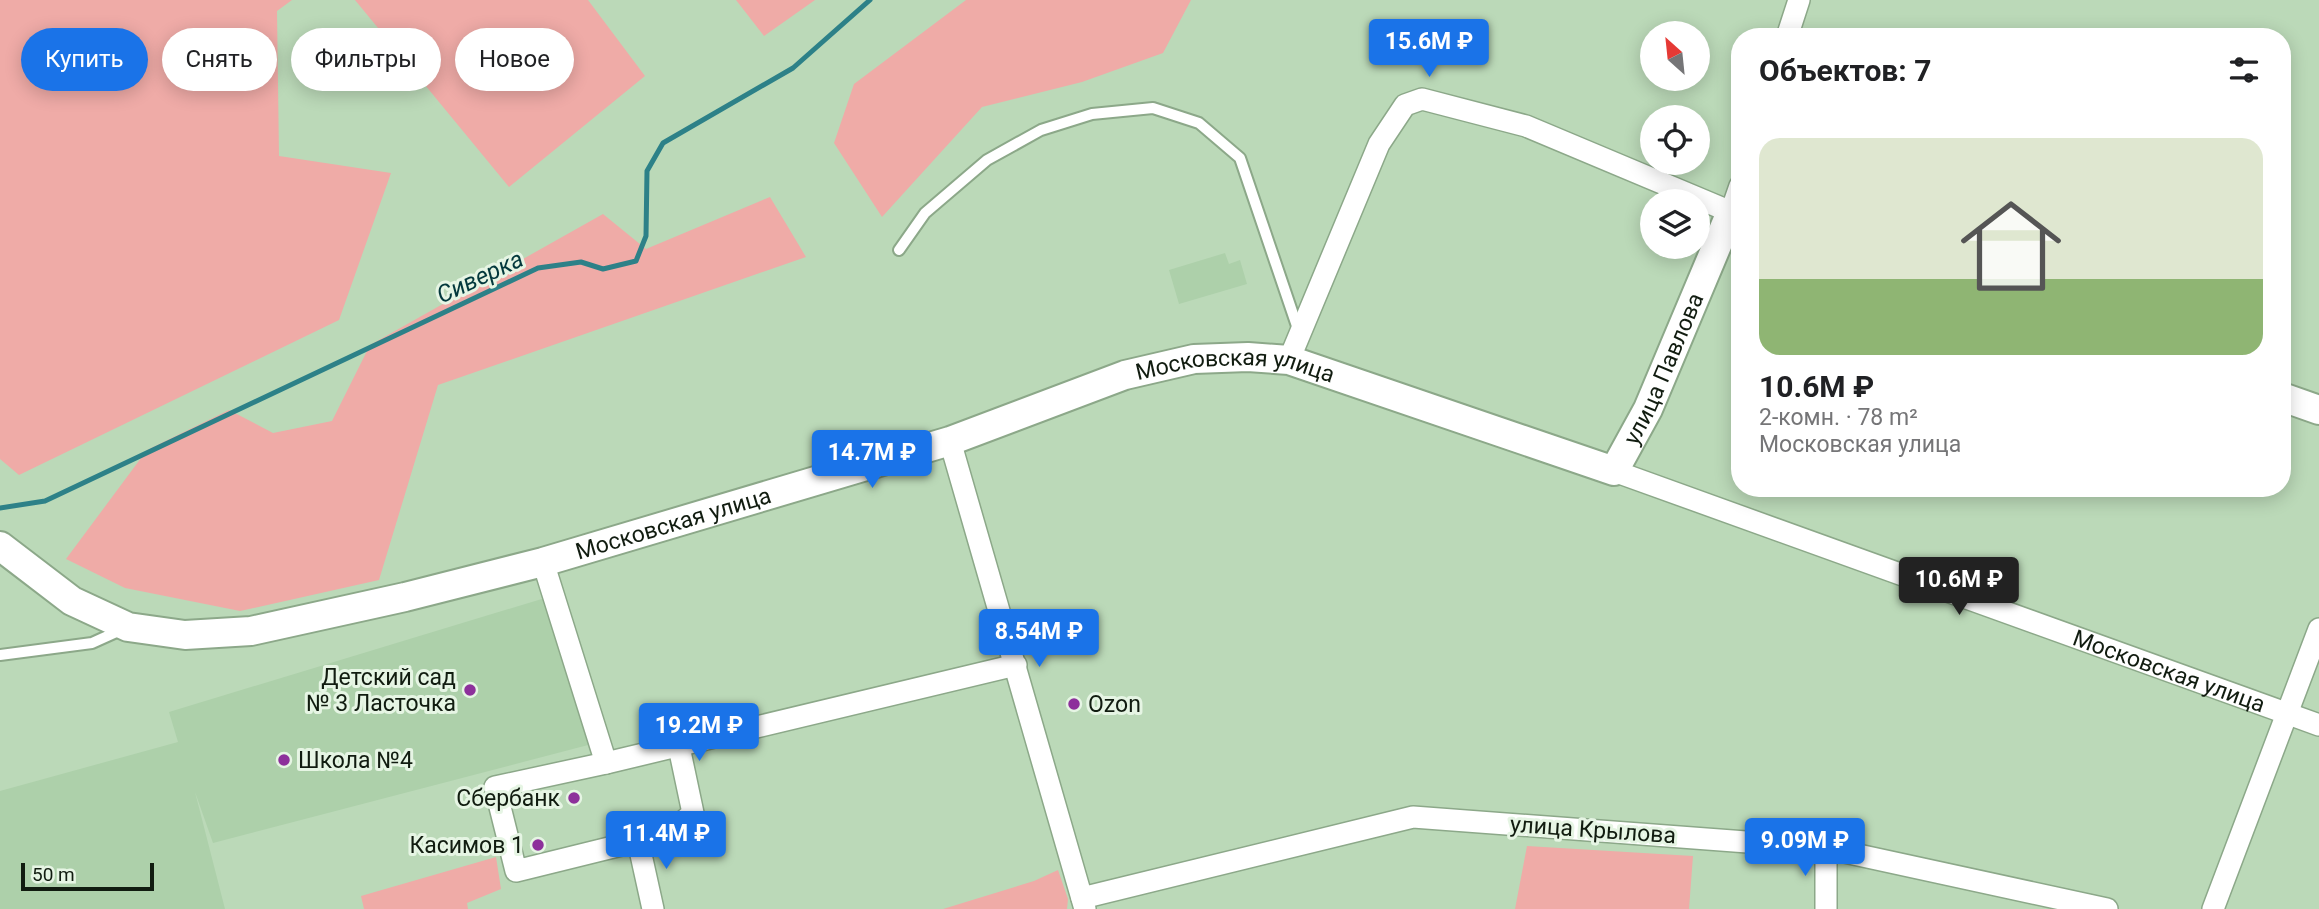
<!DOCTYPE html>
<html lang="ru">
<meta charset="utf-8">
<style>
body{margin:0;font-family:Roboto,sans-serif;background:#f2f2f2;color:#202124;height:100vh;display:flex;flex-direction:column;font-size:26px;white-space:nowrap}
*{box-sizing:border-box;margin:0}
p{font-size:23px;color:#757577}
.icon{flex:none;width:38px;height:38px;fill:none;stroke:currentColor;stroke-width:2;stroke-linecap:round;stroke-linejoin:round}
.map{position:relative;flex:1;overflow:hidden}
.panel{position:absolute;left:1731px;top:28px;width:560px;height:469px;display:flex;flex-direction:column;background:#fff;border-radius:28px;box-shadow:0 4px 18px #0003}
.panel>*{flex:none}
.banner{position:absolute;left:21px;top:28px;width:665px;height:63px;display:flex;gap:14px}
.needle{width:46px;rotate:333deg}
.controls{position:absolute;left:1640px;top:21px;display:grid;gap:14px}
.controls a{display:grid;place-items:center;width:70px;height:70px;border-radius:50%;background:#fff;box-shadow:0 4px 18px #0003;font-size:35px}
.scale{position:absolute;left:21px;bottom:18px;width:133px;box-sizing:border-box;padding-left:7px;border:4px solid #111c10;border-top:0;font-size:19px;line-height:24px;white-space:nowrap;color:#111c10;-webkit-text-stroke:5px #e6f5e4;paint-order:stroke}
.price{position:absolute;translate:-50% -60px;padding:0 16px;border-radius:7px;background:#1a73e8;color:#fff;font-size:23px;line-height:46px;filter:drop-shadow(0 2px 4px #0008)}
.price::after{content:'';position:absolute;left:50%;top:42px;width:21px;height:16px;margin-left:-10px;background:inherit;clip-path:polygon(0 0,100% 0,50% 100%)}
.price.active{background:#222;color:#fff}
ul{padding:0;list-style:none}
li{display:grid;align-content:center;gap:14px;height:371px;padding:0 28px}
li+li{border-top:2px solid #e0e0e0}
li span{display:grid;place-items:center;height:217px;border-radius:21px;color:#555}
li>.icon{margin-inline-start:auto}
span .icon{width:126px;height:126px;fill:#fffc;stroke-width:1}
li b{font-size:30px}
h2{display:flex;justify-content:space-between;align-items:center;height:84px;padding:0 28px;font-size:30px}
.chip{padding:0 24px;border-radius:32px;background:#fff;box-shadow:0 4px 18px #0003;font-size:24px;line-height:63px}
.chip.active{background:#1a73e8;color:#fff}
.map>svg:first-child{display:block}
.built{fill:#add0aa}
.green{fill:#efaba7}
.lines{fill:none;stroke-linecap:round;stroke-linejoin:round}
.stream{stroke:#2d8188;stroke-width:5}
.service-casing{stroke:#8ca889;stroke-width:14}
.minor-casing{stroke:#8ca889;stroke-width:24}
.secondary-casing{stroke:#8ca889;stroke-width:32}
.service{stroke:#fff;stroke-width:10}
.minor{stroke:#fff;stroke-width:21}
.secondary{stroke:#fff;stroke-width:28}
.poi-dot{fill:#8d309b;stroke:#e6f5e4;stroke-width:2.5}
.labels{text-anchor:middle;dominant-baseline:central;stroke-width:6;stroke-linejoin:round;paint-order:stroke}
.street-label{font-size:23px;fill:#111c10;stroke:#e6f5e4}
.poi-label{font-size:23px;fill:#111c10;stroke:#e6f5e4;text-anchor:end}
.water-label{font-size:24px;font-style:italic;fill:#03383c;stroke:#e6f5e4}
</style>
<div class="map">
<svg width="2319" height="909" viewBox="0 0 2319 909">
<rect width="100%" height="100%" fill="#bbd9b8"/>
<path class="built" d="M1225 253 1229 264 1240 260 1247 284 1179 304 1169 270Z
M545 598 592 744 213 843 195 792 225 909H0V791L178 742 169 712Z"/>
<path class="green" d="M0 0H292L277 11 279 156 391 173 339 320 19 475 0 459Z
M355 0H588L645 76 509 187Z
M736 0H815L764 36Z
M966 0H1191L1163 53 1082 82 982 107 882 217 834 143 854 84Z
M770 197 806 257 438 385 379 580 240 611 125 588 66 559 147 450 229 410 273 433 332 421 370 345 603 214 646 249Z
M1527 846 1693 856 1689 909H1515Z
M496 857 501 889 467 903 468 909H364L361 896Z
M1058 870 1068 899 1067 909H943L1034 881Z"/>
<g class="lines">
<path class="stream" d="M0 508 45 501 538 268 581 262 603 269 636 261 646 236 647 171 663 143 793 68 870 0"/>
<g class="service-casing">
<path id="service" d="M899 250 925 213 987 160 1041 130 1092 114 1153 108 1199 123 1240 158 1299 332
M0 655 92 643 123 629"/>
</g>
<g class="minor-casing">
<g id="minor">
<path d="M1787 37 1799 0"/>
<path d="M1289 360 1379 144 1405 105 1422 99 1526 126 1731 212 1740 186"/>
<path d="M950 441 1085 909"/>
<path id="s1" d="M1614 471 2319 725"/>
<path d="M543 562 606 763 1016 665"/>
<path d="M606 763 495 787 516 871 670 833 693 813 679 747"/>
<path d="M638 841 653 909"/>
<path d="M1826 848V909"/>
<path d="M1082 898 1413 817 1826 848 2107 909"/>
<path d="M2213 909 2319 629"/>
</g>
</g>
<g class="secondary-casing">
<g id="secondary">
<path d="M2282 397 2319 410"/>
<path id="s2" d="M0 546 72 601 128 627 185 635 251 631 405 597 543 562 950 441 1125 375 1194 359 1248 357 1289 360 1614 471 1648 409 1731 212 1740 215"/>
</g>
</g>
<use href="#service" class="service"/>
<use href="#minor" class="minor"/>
<use href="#secondary" class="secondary"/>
</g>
<g class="poi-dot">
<circle cx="470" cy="690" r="7"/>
<circle cx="1074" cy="704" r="7"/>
<circle cx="284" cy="760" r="7"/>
<circle cx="574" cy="798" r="7"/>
<circle cx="538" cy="845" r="7"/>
</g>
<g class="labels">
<g class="street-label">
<text stroke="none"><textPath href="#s2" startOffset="1811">улица Павлова</textPath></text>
<text stroke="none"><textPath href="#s2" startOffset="1300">Московская улица</textPath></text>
<text stroke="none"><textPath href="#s2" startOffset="712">Московская улица</textPath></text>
<text stroke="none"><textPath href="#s1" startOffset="590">Московская улица</textPath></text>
<text transform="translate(1593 830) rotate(4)">улица Крылова</text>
</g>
<g class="poi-label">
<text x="456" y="677">Детский сад<tspan x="456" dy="26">№ 3 Ласточка</tspan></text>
<text x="1088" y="704" text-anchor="start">Ozon</text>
<text x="298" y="760" text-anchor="start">Школа №4</text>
<text x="560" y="798">Сбербанк</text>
<text x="524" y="845">Касимов 1</text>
</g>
<g class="water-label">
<text transform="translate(480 277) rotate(-25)">Сиверка</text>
</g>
</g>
</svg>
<div class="controls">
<a><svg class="needle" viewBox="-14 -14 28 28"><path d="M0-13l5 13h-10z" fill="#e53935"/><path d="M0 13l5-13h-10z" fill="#757577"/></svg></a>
<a><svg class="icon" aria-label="locate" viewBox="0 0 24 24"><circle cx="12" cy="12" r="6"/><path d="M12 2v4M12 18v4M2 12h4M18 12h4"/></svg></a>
<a><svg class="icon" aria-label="layers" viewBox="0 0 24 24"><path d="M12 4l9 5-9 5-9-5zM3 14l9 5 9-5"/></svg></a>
</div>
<div class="scale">50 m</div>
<b class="price" style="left:1429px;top:79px">15.6M ₽</b>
<b class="price" style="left:872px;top:490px">14.7M ₽</b>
<b class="price active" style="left:1959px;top:617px">10.6M ₽</b>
<b class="price" style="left:1039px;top:669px">8.54M ₽</b>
<b class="price" style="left:699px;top:763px">19.2M ₽</b>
<b class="price" style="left:666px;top:871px">11.4M ₽</b>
<b class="price" style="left:1805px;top:878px">9.09M ₽</b>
<div class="banner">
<a class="chip active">Купить</a>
<a class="chip">Снять</a>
<a class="chip">Фильтры</a>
<a class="chip">Новое</a>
</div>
<section class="panel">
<h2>Объектов: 7<svg class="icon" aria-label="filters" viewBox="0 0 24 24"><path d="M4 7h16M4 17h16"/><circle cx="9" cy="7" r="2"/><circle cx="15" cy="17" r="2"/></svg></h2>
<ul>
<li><span style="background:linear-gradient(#dfe7d0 65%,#8fb573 0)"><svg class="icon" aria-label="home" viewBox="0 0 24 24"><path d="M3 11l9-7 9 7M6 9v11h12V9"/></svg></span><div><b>10.6M ₽</b><p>2-комн. · 78 m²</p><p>Московская улица</p></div></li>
</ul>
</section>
</div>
